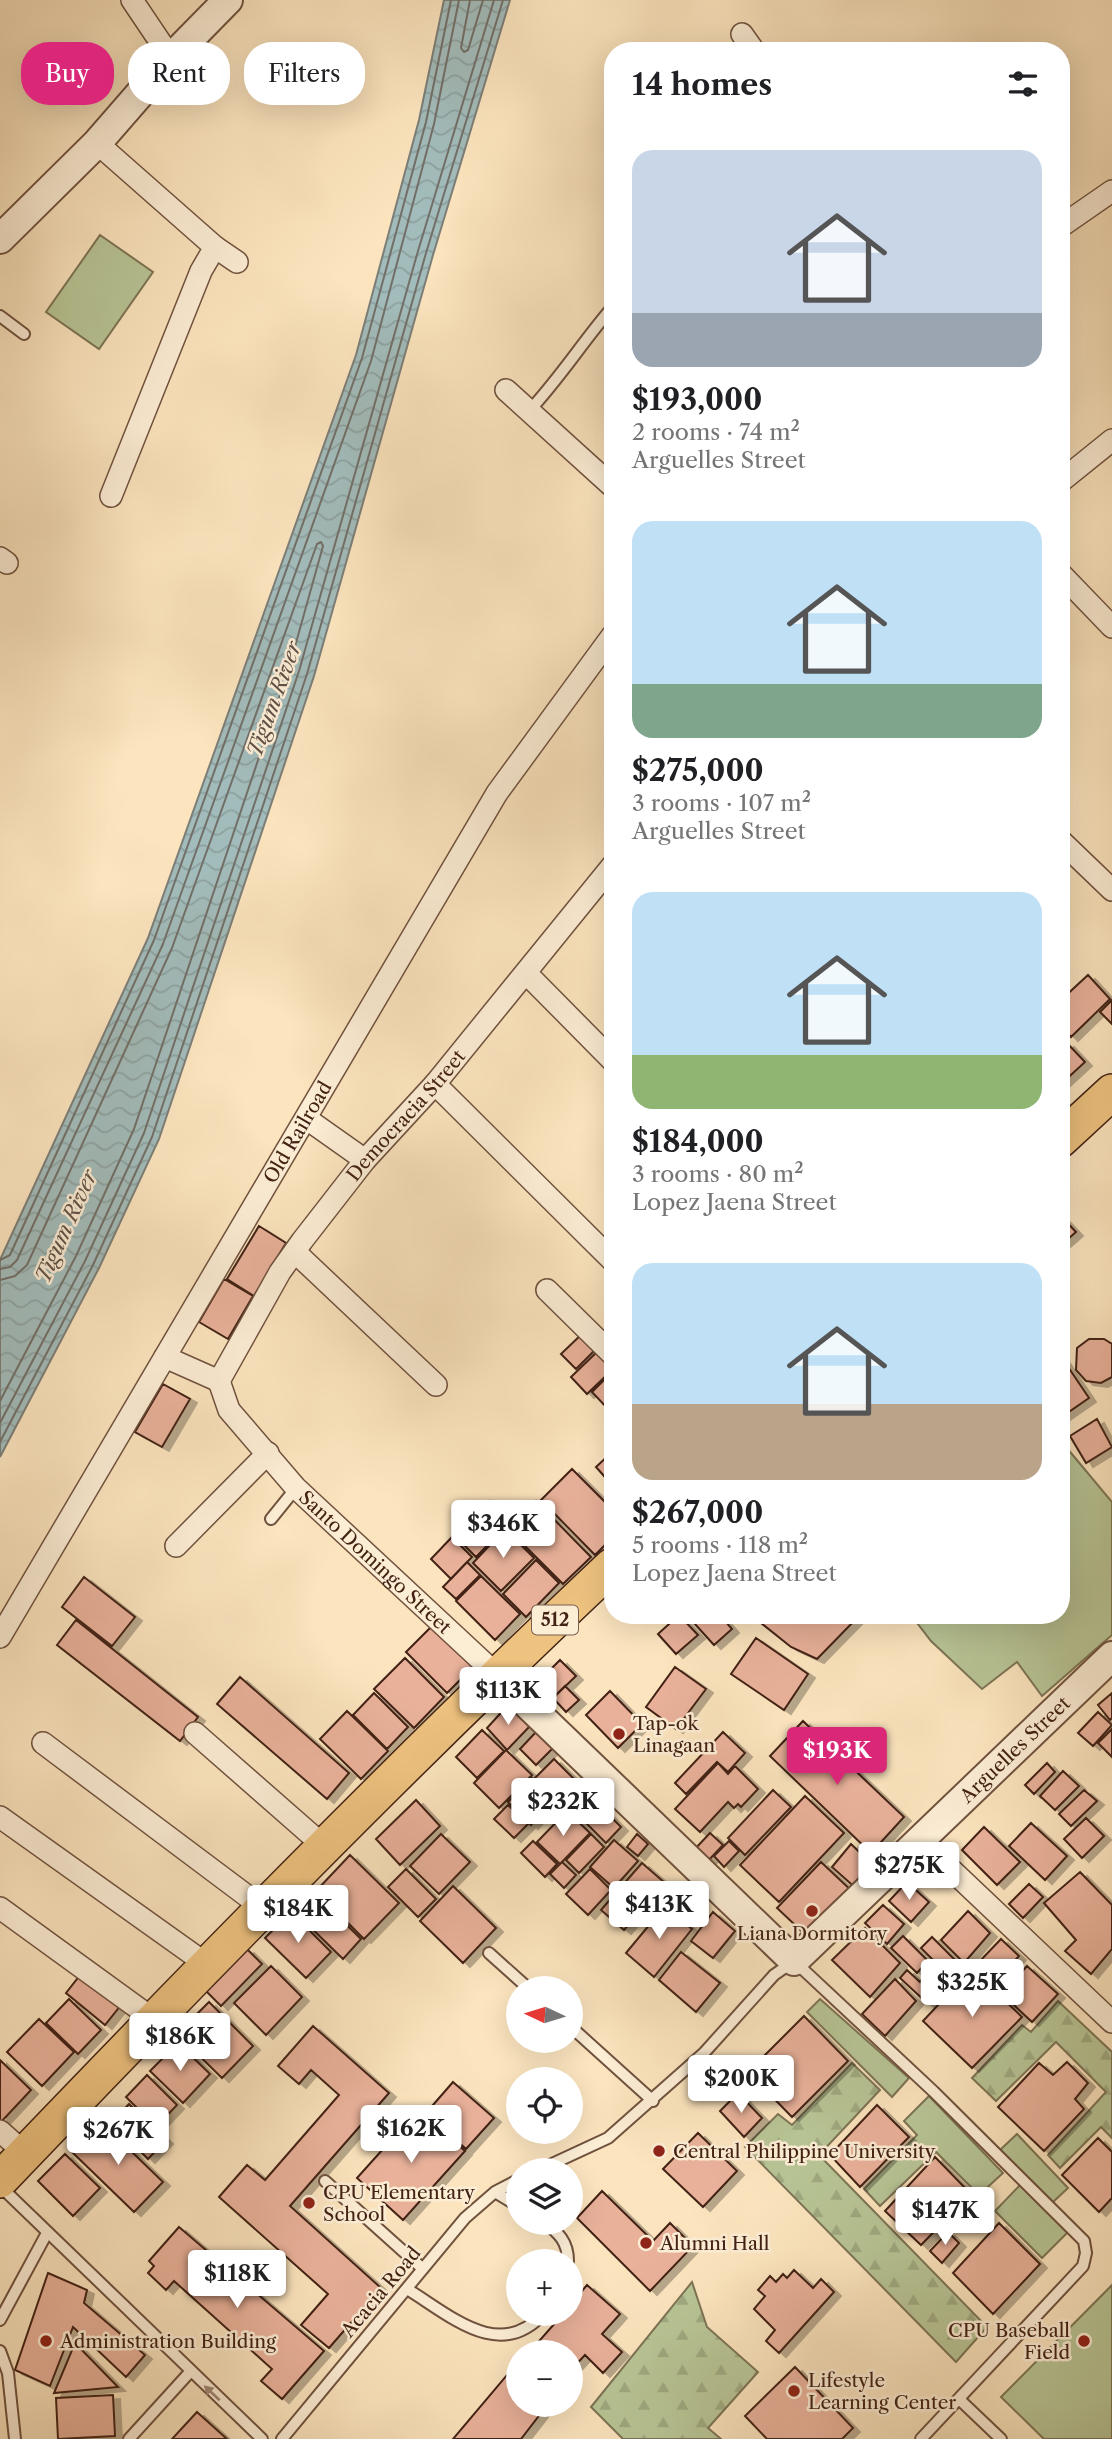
<!DOCTYPE html>
<meta charset="utf-8">
<style>
body{margin:0;font-family:"Libre Caslon Text",serif;background:#f2f2f2;color:#202124;height:100vh;display:flex;flex-direction:column;font-size:26px;white-space:nowrap}
*{box-sizing:border-box;margin:0}
p{font-size:23px;color:#757577}
.icon{flex:none;width:38px;height:38px;fill:none;stroke:currentColor;stroke-width:2;stroke-linecap:round;stroke-linejoin:round}
.map{position:relative;flex:1;overflow:hidden}
.details{position:absolute;left:604px;top:42px;width:466px;height:1582px;display:flex;flex-direction:column;background:#fff;border-radius:28px;box-shadow:0 7px 28px #0002}
.details>*{flex:none}
.hud{position:absolute;left:21px;top:42px;width:478px;height:63px;display:flex;gap:14px}
.needle{width:46px;rotate:274deg}
.fabs{position:absolute;left:506px;top:1976px;display:grid;gap:14px}
.fabs a{display:grid;place-items:center;width:77px;height:77px;border-radius:50%;background:#fff;box-shadow:0 7px 28px #0002;font-size:35px}
.price{position:absolute;translate:-50% -60px;padding:0 16px;border-radius:7px;background:#fff;color:#222;font-size:23px;line-height:46px;filter:drop-shadow(0 2px 4px #0008)}
.price::after{content:'';position:absolute;left:50%;top:42px;width:21px;height:16px;margin-left:-10px;background:inherit;clip-path:polygon(0 0,100% 0,50% 100%)}
.price.active{background:#db2777;color:#fff}
ul{padding:0;list-style:none}
li{display:grid;align-content:center;gap:14px;height:371px;padding:0 28px}
li span{display:grid;place-items:center;height:217px;border-radius:21px;color:#555}
li>.icon{margin-inline-start:auto}
span .icon{width:126px;height:126px;fill:#fffc;stroke-width:1}
li b{font-size:30px}
h2{display:flex;justify-content:space-between;align-items:center;height:84px;padding:0 28px;font-size:30px}
.chip{padding:0 24px;border-radius:28px;background:#fff;box-shadow:0 7px 28px #0002;font-size:24px;line-height:63px}
.chip.active{background:#db2777;color:#fff}
.map>svg:first-child{display:block}
.green{fill:#b8c596;stroke:#7d7455;stroke-width:2}
.forest{fill:url(#forest-firs);stroke:#7d7455;stroke-width:2}
.water{fill:url(#water-waves);stroke:#7c7e78;stroke-width:2}
.lines{fill:none;stroke-linecap:round;stroke-linejoin:round}
.shore{stroke:#726f68;stroke-width:2}
.building{fill:#e9b19a;stroke:#422214;stroke-width:2;filter:url(#shadow)}
.service-casing{stroke:#70523e;stroke-width:14}
.minor-casing{stroke:#70523e;stroke-width:24}
.tertiary-casing{stroke:#70523e;stroke-width:32}
.primary-casing{stroke:#422214;stroke-width:38}
.service{stroke:#fcedd5;stroke-width:10}
.minor{stroke:#fcedd5;stroke-width:21}
.tertiary{stroke:#fcedd5;stroke-width:28}
.primary{stroke:#eec27f;stroke-width:35}
.oneway{fill:#9f8874}
.poi-dot{fill:#8f2418;stroke:#fcedd5;stroke-width:2.5}
.labels{text-anchor:middle;dominant-baseline:central;stroke-width:5;stroke-linejoin:round;paint-order:stroke}
.shield{fill:#fcedd5;stroke:#7a5f4e;stroke-width:2}
.shield-label{font-size:18px;font-weight:bold;fill:#422214}
.street-label{font-size:19px;fill:#422214;stroke:#fcedd5}
.poi-label{font-size:19px;fill:#422214;stroke:#fcedd5;text-anchor:start}
.water-label{font-size:21px;font-style:italic;fill:#5f5046;stroke:#fcedd5}
</style>
<div class="map">
<svg width="1112" height="2439" viewBox="0 0 1112 2439">
<defs>
<pattern id="forest-firs" width="22" height="20" patternUnits="userSpaceOnUse" patternTransform="scale(1.75)"><rect width="22" height="20" fill="#b8c596"/><path d="M5 1l3.5 6h-7zM16 11l3.5 6h-7z" fill="#9fa980"/></pattern>
<pattern id="water-waves" width="16" height="10" patternUnits="userSpaceOnUse" patternTransform="scale(1.75)"><rect width="16" height="10" fill="#a2bcbb"/><path d="M0 5q4-4 8 0t8 0" fill="none" stroke="#8da1a0"/></pattern>
<filter id="shadow"><feDropShadow dx="7" dy="4" stdDeviation="0" flood-color="#0004"/></filter>
</defs>
<rect width="100%" height="100%" fill="#fbe4be"/>
<filter id="stains"><feTurbulence type="fractalNoise" baseFrequency=".00286" numOctaves="4"/><feColorMatrix values="0 0 0 0 .2 0 0 0 0 .09 0 0 0 0 .02 0 0 0 .5 -.17"/></filter>
<radialGradient id="worn" r=".72"><stop offset=".6" stop-color="#630" stop-opacity="0"/><stop offset="1" stop-color="#630" stop-opacity=".3"/></radialGradient>
<path class="green" d="M100 235 153 272 99 349 46 312Z
M1061 1441 1112 1502V1635L1042 1696 1017 1662 982 1689 931 1641 911 1615H1060Z
M820 1999 909 2078 892 2097 807 2012Z
M929 2096 1003 2173 979 2195 936 2152 880 2206 864 2189 917 2135 904 2121Z
M1017 2134 1068 2188 1053 2202 1000 2150Z
M1020 2185 1068 2232 1042 2258 995 2211Z
M1112 2285V2439H1044L1001 2397Z"/>
<path class="forest" d="M1058 2001 1112 2052V2138L1101 2127 1060 2168 1048 2155 1106 2092 1056 2042 996 2101 972 2078 1022 2025 1031 2032Z
M852 2063 880 2090 819 2155 987 2327 956 2362 745 2147 778 2114 792 2125Z
M692 2282 707 2327 758 2372 708 2428 721 2439H623L591 2407Z"/>
<path class="water" d="M444 0H510L433 255 314 676 159 1139 99 1268 0 1457V1260L148 938 356 355 419 120Z"/>
<g class="lines">
<path class="shore" d="M470 0 461 48 464 52 468 50 483 0
M0 1260 10 1255 154 940 362 358 426 122 451 0
M0 1269 10 1267 17 1260 163 944 371 361 434 124 459 0
M0 1280 15 1276 27 1265 172 948 317 544 321 542 323 546 289 668 134 1129 76 1256 0 1401
M0 1423 85 1261 144 1133 299 671 418 251 494 0
M0 1442 93 1265 152 1137 307 674 426 253 503 0"/>
</g>
<path class="building" d="M1088 975 1110 999 1071 1037 1060 1025V1001Z
M1112 1000V1024L1100 1012Z
M1067 1043 1085 1062 1060 1085V1049Z
M1060 1215 1076 1232 1060 1246Z
M259 1226 286 1243 254 1296 227 1279Z
M224 1279 253 1296 228 1339 199 1322Z
M585 1331 599 1346 576 1369 561 1354Z
M1089 1339H1104L1112 1344V1377L1101 1383 1086 1381 1076 1370 1077 1348Z
M600 1349 612 1363V1370L587 1394 571 1377Z
M1060 1355 1089 1398 1060 1418Z
M612 1372V1406L608 1409 592 1392Z
M163 1384 190 1399 162 1447 135 1432Z
M1097 1419 1112 1447 1086 1463 1070 1436Z
M612 1452V1485L596 1467Z
M572 1469 612 1509V1538L595 1555 541 1500Z
M490 1501 511 1521 476 1557 455 1536Z
M536 1501 591 1557 563 1584 508 1529Z
M505 1529 534 1558 501 1591 473 1563Z
M452 1537 472 1557 451 1579 431 1559Z
M536 1560 559 1583 526 1617 503 1594Z
M467 1562 480 1575 456 1599 443 1587Z
M481 1576 520 1614 495 1640 456 1601Z
M84 1577 135 1617 112 1646 62 1607Z
M679 1615 698 1635 676 1654 658 1634Z
M703 1615H720L732 1629 714 1645 694 1623Z
M751 1615H860L817 1659 791 1647Z
M76 1620 198 1717 180 1741 57 1645Z
M436 1622 477 1663 447 1693 406 1652Z
M756 1638 808 1674 784 1710 731 1674Z
M405 1658 444 1697 414 1728 374 1689Z
M560 1660 576 1676 553 1698 538 1682Z
M675 1667 706 1689 676 1729 646 1707Z
M240 1677 349 1773 327 1799 217 1704Z
M565 1686 579 1700 566 1712 553 1698Z
M610 1691 642 1724 618 1748 586 1715Z
M374 1693 408 1727 387 1749 353 1715Z
M1112 1693V1718L1110 1720 1098 1705Z
M508 1705 530 1726 507 1750 487 1728Z
M347 1711 388 1751 361 1779 320 1739Z
M1098 1712 1112 1725 1093 1746 1078 1733Z
M803 1721 904 1817 871 1853 770 1756Z
M1112 1729V1757L1098 1743Z
M482 1730 504 1751 477 1778 456 1757Z
M536 1732 553 1748 536 1765 520 1749Z
M723 1732 745 1753 728 1772 717 1762 686 1794 675 1783Z
M506 1750 532 1775 499 1808 474 1783Z
M554 1759 576 1781 558 1800 535 1778Z
M718 1763 728 1774 735 1766 758 1789 741 1807 738 1804 734 1808 728 1802 700 1832 675 1809Z
M1047 1763 1055 1772 1034 1794 1025 1785Z
M1063 1771 1079 1786 1055 1810 1040 1796Z
M532 1778 554 1800 531 1825 508 1802Z
M578 1781 599 1802 581 1820 560 1800Z
M773 1790 791 1807 745 1855 728 1838Z
M1084 1790 1097 1801 1071 1826 1059 1814Z
M805 1796 844 1833 779 1902 740 1865Z
M416 1800 440 1826 400 1865 376 1839Z
M508 1805 528 1824 514 1838 494 1819Z
M600 1806 621 1827 606 1843 585 1822Z
M567 1811 590 1833 560 1864 537 1842Z
M1086 1818 1104 1836 1082 1858 1064 1839Z
M1031 1823 1067 1856 1045 1880 1009 1846Z
M984 1827 1020 1862 997 1885 962 1850Z
M710 1833 723 1845 707 1862 694 1850Z
M441 1834 470 1862 439 1894 410 1866Z
M591 1834 604 1847 579 1873 566 1860Z
M637 1834 648 1844 638 1856 627 1847Z
M614 1840 638 1861 614 1888 590 1867Z
M533 1841 557 1864 545 1877 521 1853Z
M729 1841 739 1851 724 1867 714 1856Z
M851 1844 878 1870 859 1891 832 1867Z
M350 1855 399 1903 364 1939 316 1891Z
M562 1862 576 1875 564 1888 550 1874Z
M821 1862 855 1894 811 1940 777 1908Z
M642 1863 665 1883 624 1930 601 1910Z
M406 1869 436 1899 418 1917 388 1887Z
M590 1869 611 1890 588 1915 566 1894Z
M1080 1872 1112 1905V1949L1091 1974 1065 1951 1076 1940 1044 1903Z
M907 1882 929 1902 911 1922 889 1901Z
M1029 1884 1043 1897 1023 1918 1009 1904Z
M453 1886 496 1928 463 1963 420 1921Z
M314 1893 361 1939 343 1959 296 1913Z
M883 1905 904 1924 887 1944 865 1923Z
M665 1906 692 1929 654 1977 626 1953Z
M968 1911 990 1933 964 1963 941 1940Z
M291 1912 331 1952 306 1978 265 1938Z
M713 1912 735 1931 713 1958 691 1941Z
M865 1928 900 1963 870 1997 832 1960Z
M903 1936 928 1961 917 1973 891 1948Z
M932 1937 954 1959 944 1971 921 1948Z
M1001 1939 1019 1956 997 1981 978 1963Z
M247 1949 262 1964 221 2006 206 1991Z
M681 1952 720 1983 696 2012 659 1980Z
M271 1966 302 1997 266 2035 234 2003Z
M1027 1966 1058 1994 1032 2022 1002 1994Z
M972 1969 1022 2017 972 2068 923 2021Z
M907 1970 920 1982 927 1974 942 1988 927 2003 900 1978Z
M81 1974 121 2005 105 2025 66 1993Z
M895 1979 916 2001 885 2036 862 2014Z
M69 1999 101 2030 78 2054 46 2023Z
M209 2002 253 2046 222 2078 177 2034Z
M804 2016 848 2061 792 2117 748 2072Z
M39 2019 74 2052 42 2086 7 2052Z
M313 2026 389 2093 290 2206 381 2288 329 2348 301 2325 328 2294 219 2197 247 2165 265 2180 339 2095 311 2070 299 2084 278 2066Z
M178 2043 210 2074 183 2103 150 2071Z
M0 2060 31 2090 1 2122 0 2121Z
M1067 2062 1088 2083 1075 2099 1084 2109 1044 2151 998 2107 1039 2063 1053 2075Z
M147 2075 177 2105 156 2127 126 2097Z
M453 2082 494 2118 466 2149 426 2113Z
M738 2093 762 2118 744 2137 720 2111Z
M129 2104 166 2140 148 2159 112 2122Z
M877 2105 909 2137 860 2187 830 2155Z
M419 2109 465 2151 403 2220 357 2178Z
M101 2122 163 2182 134 2212 72 2152Z
M698 2133 737 2171 703 2207 663 2169Z
M1098 2138 1112 2152V2198L1099 2212 1062 2175Z
M65 2154 100 2188 73 2216 38 2181Z
M935 2157 971 2194 921 2245 885 2211Z
M602 2191 653 2241 670 2223 693 2246 650 2291 577 2218Z
M999 2223 1040 2264 993 2314 953 2273Z
M179 2227 324 2351 282 2399 261 2381 272 2369 174 2281 166 2290 148 2273 154 2266 149 2261Z
M948 2232 959 2243 942 2263 930 2251Z
M794 2270 813 2288 821 2279 834 2292 779 2353 766 2341 775 2330 754 2309 765 2296 758 2290 770 2276 776 2282 783 2274 787 2278Z
M48 2273 87 2290 84 2303 145 2355 126 2377 73 2327 50 2386 15 2370Z
M587 2285 620 2314 602 2334 622 2352 603 2373 585 2355 570 2371V2352H536L532 2349 563 2314H570V2305Z
M75 2343 118 2387 54 2393Z
M518 2362V2404H548L521 2439H453Z
M795 2367 853 2428 842 2439H767L745 2416Z
M113 2395 115 2436 58 2439 56 2398Z
M197 2412 227 2439H172Z"/>
<g class="lines">
<g class="service-casing">
<path id="service" d="M0 316 24 334
M529 411C559 379 582 343 610 310
M271 1519 296 1488
M489 1953 528 1988
M570 2026 653 2101
M539 2170 608 2138 704 2053 774 1975 794 1961 933 2091 1084 2241 1086 2253 1083 2266 921 2439
M325 2181 423 2269
M0 2186 262 2439
M495 2192 518 2206
M544 2222C559 2233 568 2242 568 2261
M407 2289C450 2315 499 2362 543 2314
M0 2320 47 2233
M0 2351 8 2373 15 2439
M960 2400 1001 2439
M129 2439 190 2372
M282 2439 465 2218 495 2192 518 2180"/>
</g>
<g class="minor-casing">
<g id="minor">
<path d="M132 0 171 58"/>
<path d="M742 34 754 51"/>
<path d="M97 143 215 247 201 271 111 496"/>
<path d="M1060 227 1112 191"/>
<path d="M215 247 237 262"/>
<path d="M506 390 612 486"/>
<path d="M1060 482 1112 440"/>
<path d="M0 558 7 563"/>
<path d="M1060 573 1112 627"/>
<path d="M1060 840 1112 890"/>
<path d="M526 973 612 1060"/>
<path d="M435 1084 612 1260"/>
<path d="M307 1119 365 1160"/>
<path d="M295 1252 436 1385"/>
<path d="M547 1290 612 1354"/>
<path d="M165 1357 219 1381"/>
<path id="s1" d="M219 1381 280 1272 302 1241 365 1160 435 1084 612 866"/>
<path id="s2" d="M219 1381 229 1410 296 1488 497 1675"/>
<path d="M176 1546 268 1453"/>
<path id="s3" d="M0 1637 497 793 612 636"/>
<path d="M195 1733 325 1847"/>
<path d="M43 1743 263 1908"/>
<path d="M0 1817 209 1966"/>
<path d="M921 1841 1112 2022"/>
<path d="M0 1908 153 2019"/>
<path d="M0 2131 26 2154"/>
</g>
</g>
<g class="tertiary-casing">
<g id="tertiary">
<path d="M0 239 97 143 171 58 228 0"/>
<path id="s4" d="M497 1675 794 1961 1112 1656"/>
</g>
</g>
<g class="primary-casing">
<path id="primary" d="M1060 1140 1112 1092
M0 2180C200 1971 402 1764 612 1566"/>
</g>
<use href="#service" class="service"/>
<use href="#minor" class="minor"/>
<use href="#tertiary" class="tertiary"/>
<use href="#primary" class="primary"/>
</g>
<defs><path id="oneway-solid" d="M-6-.8H1V-3.2L6.5 0L1 3.2V.8H-6Z" transform="scale(1.75)"/></defs>
<use class="oneway" href="#oneway-solid" transform="translate(212 2393) rotate(-137)"/>
<g class="poi-dot">
<circle cx="619" cy="1734" r="7"/>
<circle cx="812" cy="1911" r="7"/>
<circle cx="659" cy="2151" r="7"/>
<circle cx="309" cy="2203" r="7"/>
<circle cx="646" cy="2243" r="7"/>
<circle cx="46" cy="2341" r="7"/>
<circle cx="1084" cy="2341" r="7"/>
<circle cx="794" cy="2391" r="7"/>
</g>
<g class="labels">
<rect class="shield" x="532" y="1605.5" width="46" height="29" rx="5"/>
<g class="shield-label">
<text x="555" y="1620">512</text>
</g>
<g class="street-label">
<text stroke="none"><textPath href="#s1" startOffset="326">Democracia Street</textPath></text>
<text stroke="none"><textPath href="#s3" startOffset="586">Old Railroad</textPath></text>
<text stroke="none"><textPath href="#s2" startOffset="242">Santo Domingo Street</textPath></text>
<text stroke="none"><textPath href="#s4" startOffset="718">Arguelles Street</textPath></text>
<text transform="translate(381 2292) rotate(-50)">Acacia Road</text>
</g>
<g class="poi-label">
<text x="633" y="1723">Tap-ok<tspan x="633" dy="22">Linagaan</tspan></text>
<text x="812" y="1933" text-anchor="middle">Liana Dormitory</text>
<text x="673" y="2151">Central Philippine University</text>
<text x="323" y="2192">CPU Elementary<tspan x="323" dy="22">School</tspan></text>
<text x="660" y="2243">Alumni Hall</text>
<text x="1070" y="2330" text-anchor="end">CPU Baseball<tspan x="1070" dy="22">Field</tspan></text>
<text x="60" y="2341">Administration Building</text>
<text x="808" y="2380">Lifestyle<tspan x="808" dy="22">Learning Center</tspan></text>
</g>
<g class="water-label">
<text transform="translate(274 699) rotate(-70)">Tigum River</text>
<text transform="translate(66 1226) rotate(-66)">Tigum River</text>
</g>
</g>
<rect width="100%" height="100%" filter="url(#stains)"/>
<rect width="100%" height="100%" fill="url(#worn)"/>
</svg>
<div class="fabs">
<a><svg class="needle" viewBox="-14 -14 28 28"><path d="M0-13l5 13h-10z" fill="#e53935"/><path d="M0 13l5-13h-10z" fill="#757577"/></svg></a>
<a><svg class="icon" aria-label="locate" viewBox="0 0 24 24"><circle cx="12" cy="12" r="6"/><path d="M12 2v4M12 18v4M2 12h4M18 12h4"/></svg></a>
<a><svg class="icon" aria-label="layers" viewBox="0 0 24 24"><path d="M12 4l9 5-9 5-9-5zM3 14l9 5 9-5"/></svg></a>
<a>+</a>
<a>−</a>
</div>
<b class="price" style="left:503px;top:1560px">$346K</b>
<b class="price" style="left:508px;top:1727px">$113K</b>
<b class="price active" style="left:837px;top:1787px">$193K</b>
<b class="price" style="left:563px;top:1838px">$232K</b>
<b class="price" style="left:909px;top:1902px">$275K</b>
<b class="price" style="left:659px;top:1941px">$413K</b>
<b class="price" style="left:298px;top:1945px">$184K</b>
<b class="price" style="left:972px;top:2019px">$325K</b>
<b class="price" style="left:180px;top:2073px">$186K</b>
<b class="price" style="left:741px;top:2115px">$200K</b>
<b class="price" style="left:411px;top:2165px">$162K</b>
<b class="price" style="left:118px;top:2167px">$267K</b>
<b class="price" style="left:945px;top:2247px">$147K</b>
<b class="price" style="left:237px;top:2310px">$118K</b>
<div class="hud">
<a class="chip active">Buy</a>
<a class="chip">Rent</a>
<a class="chip">Filters</a>
</div>
<section class="details">
<h2>14 homes<svg class="icon" aria-label="filters" viewBox="0 0 24 24"><path d="M4 7h16M4 17h16"/><circle cx="9" cy="7" r="2"/><circle cx="15" cy="17" r="2"/></svg></h2>
<ul>
<li><span style="background:linear-gradient(#c9d6e8 75%,#9aa5b1 0)"><svg class="icon" aria-label="home" viewBox="0 0 24 24"><path d="M3 11l9-7 9 7M6 9v11h12V9"/></svg></span><div><b>$193,000</b><p>2 rooms · 74 m²</p><p>Arguelles Street</p></div></li>
<li><span style="background:linear-gradient(#bfe0f5 75%,#7fa58c 0)"><svg class="icon" aria-label="home" viewBox="0 0 24 24"><path d="M3 11l9-7 9 7M6 9v11h12V9"/></svg></span><div><b>$275,000</b><p>3 rooms · 107 m²</p><p>Arguelles Street</p></div></li>
<li><span style="background:linear-gradient(#bfe0f5 75%,#8fb573 0)"><svg class="icon" aria-label="home" viewBox="0 0 24 24"><path d="M3 11l9-7 9 7M6 9v11h12V9"/></svg></span><div><b>$184,000</b><p>3 rooms · 80 m²</p><p>Lopez Jaena Street</p></div></li>
<li><span style="background:linear-gradient(#bfe0f5 65%,#b9a48a 0)"><svg class="icon" aria-label="home" viewBox="0 0 24 24"><path d="M3 11l9-7 9 7M6 9v11h12V9"/></svg></span><div><b>$267,000</b><p>5 rooms · 118 m²</p><p>Lopez Jaena Street</p></div></li>
</ul>
</section>
</div>
